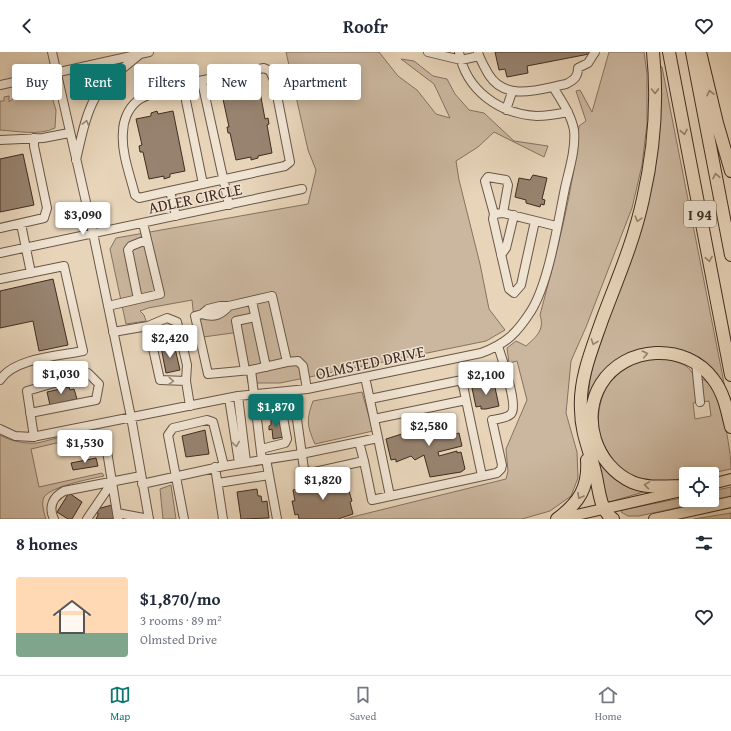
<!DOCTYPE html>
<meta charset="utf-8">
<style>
body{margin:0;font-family:"Gentium Book Plus",serif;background:#f2f2f3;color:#1f2937;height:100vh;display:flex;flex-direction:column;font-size:15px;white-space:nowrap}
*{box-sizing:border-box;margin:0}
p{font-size:13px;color:#747a83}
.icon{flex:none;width:22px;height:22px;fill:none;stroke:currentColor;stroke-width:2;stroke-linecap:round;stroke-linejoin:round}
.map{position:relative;height:467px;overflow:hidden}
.side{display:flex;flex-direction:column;background:#fff;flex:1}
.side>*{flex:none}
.guide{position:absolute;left:12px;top:12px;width:400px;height:36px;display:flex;gap:8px}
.fabs{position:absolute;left:679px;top:415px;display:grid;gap:8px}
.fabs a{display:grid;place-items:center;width:40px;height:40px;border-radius:4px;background:#fff;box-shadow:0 2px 10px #0003;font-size:20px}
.price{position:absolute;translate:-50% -34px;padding:0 9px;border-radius:4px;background:#fff;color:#222;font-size:13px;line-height:26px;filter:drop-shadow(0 1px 2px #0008)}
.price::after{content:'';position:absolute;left:50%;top:24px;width:12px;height:9px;margin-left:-6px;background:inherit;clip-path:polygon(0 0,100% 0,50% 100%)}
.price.on{background:#0f766e;color:#fff}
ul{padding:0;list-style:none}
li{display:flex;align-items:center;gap:12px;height:100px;padding:0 16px}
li+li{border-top:1px solid #e0e1e3}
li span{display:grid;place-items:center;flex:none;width:112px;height:80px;border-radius:4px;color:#555}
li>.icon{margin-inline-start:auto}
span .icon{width:48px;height:48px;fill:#fffc;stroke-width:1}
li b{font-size:17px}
h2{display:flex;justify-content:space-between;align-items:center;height:48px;padding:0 16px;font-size:17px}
.pill{padding:0 14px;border-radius:4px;background:#fff;box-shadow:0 2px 10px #0003;font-size:14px;line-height:36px}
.pill.on{background:#0f766e;color:#fff}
header{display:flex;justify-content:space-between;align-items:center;height:52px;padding:0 16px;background:#fff;font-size:18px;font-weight:700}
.tab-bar{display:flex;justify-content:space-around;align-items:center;height:56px;border-top:1px solid #e0e1e3;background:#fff;font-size:11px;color:#747a83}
.tab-bar a{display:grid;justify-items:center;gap:2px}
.tab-bar .on{color:#0f766e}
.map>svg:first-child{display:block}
.green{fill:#cbb79f;stroke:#867260}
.building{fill:#978370;stroke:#402c20}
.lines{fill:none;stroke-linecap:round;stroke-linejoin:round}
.minor-casing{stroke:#6a5646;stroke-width:10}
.major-casing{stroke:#402c20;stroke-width:12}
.highway-casing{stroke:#402c20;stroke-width:14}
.minor{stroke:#efe3d2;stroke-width:8}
.major{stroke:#e7d4b9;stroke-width:10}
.highway{stroke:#e7d4b9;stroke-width:12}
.oneway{stroke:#94806c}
.oneway2{stroke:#988879}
.labels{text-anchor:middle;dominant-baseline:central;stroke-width:3;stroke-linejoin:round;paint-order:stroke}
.shield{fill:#efe3d2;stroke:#746355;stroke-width:1}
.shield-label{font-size:15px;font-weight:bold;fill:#402c20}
.street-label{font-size:16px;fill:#402c20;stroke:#efe3d2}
</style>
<header><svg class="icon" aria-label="back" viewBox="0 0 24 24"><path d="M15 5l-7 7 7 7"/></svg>Roofr<svg class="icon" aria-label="heart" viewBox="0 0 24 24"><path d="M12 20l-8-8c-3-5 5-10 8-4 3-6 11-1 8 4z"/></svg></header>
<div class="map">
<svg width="731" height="467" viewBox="0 0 731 467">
<rect width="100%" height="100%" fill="#e7d4b9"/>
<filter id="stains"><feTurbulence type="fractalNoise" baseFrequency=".005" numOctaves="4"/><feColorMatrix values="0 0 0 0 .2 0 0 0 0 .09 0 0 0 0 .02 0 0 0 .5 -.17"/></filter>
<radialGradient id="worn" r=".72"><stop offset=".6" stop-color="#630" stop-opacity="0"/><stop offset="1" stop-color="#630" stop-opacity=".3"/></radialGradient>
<path class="green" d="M286 0H379L398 24 417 38 436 62 450 66 434 32 401 7 414 9 433 24 447 27 455 42 469 58 484 61 514 89 548 94 544 105 494 80 478 95 456 109 459 128 480 212 489 257 505 278 486 289 280 331H248L240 280 196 286 192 248 148 256 140 259 144 263 146 269 126 272 110 197 116 186 308 152 316 118 308 98Z
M609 0H644L647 22V72L642 113 632 156 586 275 571 309 566 361 577 400 578 426 571 444 550 459 522 467H344L506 427 508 419 506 397 527 348 517 309 509 311 507 296 516 289 526 294C536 285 545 278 540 263 556 201 574 139 579 74L586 69 576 39 580 38 592 60Z
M660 14 662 15 725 336 707 312 631 302 587 357 590 328 594 309 633 199Z
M39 32 50 39 56 58 55 76C39 84 17 79 0 78V49H4V45L9 44V50L16 44 18 37Z
M660 305C695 314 693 316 699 350L693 351 695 367 711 364 709 349 702 350 701 327C721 328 731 400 731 417L707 422H686V426C668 430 649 431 632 424 586 406 588 329 633 311 642 308 651 307 660 305Z
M362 340 373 379 315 392C307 374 306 368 313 349Z
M0 383C11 389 24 392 37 391 48 389 58 384 69 386L70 392 67 393 65 389 31 397 39 435 102 421 104 424C90 427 52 434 44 445 41 451 44 461 46 467H0Z
M596 397 647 439 606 451Z
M171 433 176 467H163L160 437Z
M731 435V444L639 464H628L621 460 622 458 686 445V448H712V439Z
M731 461V467H694Z"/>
<path class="building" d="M495 0H589V2L527 14 528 21 507 25 505 17 499 18Z
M260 40 265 67 268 66 269 72 267 73 272 101 258 104V106L251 108V105L236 108 230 81H228L227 75H229L223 47 238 44V42L243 41 244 43Z
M157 59 158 62 173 59 185 119 170 122V125L164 127V124L149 127 143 100H140L139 94 142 93 136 67 151 64V61Z
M23 102 34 153 0 160V107Z
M533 123 547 126 542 147 545 148 544 153 541 152 540 155 526 151V148L515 145 519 126 530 128Z
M53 227 68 293 39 299 33 269 0 276V239Z
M174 292 180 318 166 321 161 295Z
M489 327 490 332 494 331 499 354 486 357H481V354L476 355 472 336 485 333 484 328Z
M63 333 64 336 69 335 70 338 74 337 77 347 50 353 47 340 60 337 59 334Z
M422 360 425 377 430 376V378L454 373 455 382 459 381 462 394 438 400 439 404 457 399V401L461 400 465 417 461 420 430 425 424 403 415 408 411 404 396 410V407L391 408 386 387 405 381V383L410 382V380L414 379 411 362Z
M276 365 280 366 283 385 273 387 272 377 269 378V374L271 373V366Z
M205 378 209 402 186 405 182 384Z
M96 406 98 414 73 418 71 411Z
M338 426V428L345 426 352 449 350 450 353 462 338 467H299L298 462 295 463 292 449H295L293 438 301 436V434L315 431V433Z
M257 437 258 444H261L262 450 267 449 269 466 241 467 237 440Z
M69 441 82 450 72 467H68L57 460Z
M112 453 115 467H96L98 463 97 457Z"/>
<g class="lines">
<g class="minor-casing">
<path id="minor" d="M52 0 93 181 131 365 149 467 117 461
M428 0 461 8 479 4
M459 0C466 38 499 62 537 64 547 64 558 62 568 60
M478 0C480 8 485 16 489 23 506 50 540 37 566 32 574 28 578 25 578 16L588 11 595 0
M202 30 229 153
M0 33 149 0
M183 34 203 132
M506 58 512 40
M0 88 43 86 69 81
M76 108C81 87 85 64 95 46 105 28 124 16 139 3
M170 139 139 146 135 143C130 123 121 100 123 80 123 69 128 57 136 50 149 36 241 21 264 16L270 19 274 28 290 110 285 114 170 139 176 164
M494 162 485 129 488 125 506 128 508 133 503 161
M535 169 521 233 514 241 509 237 493 167 494 162 503 161 556 174
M21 172 31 221
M0 176 44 166 47 156 34 94V86
M0 201 302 137
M501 203 506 196 514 163
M0 227 64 214 83 299C58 304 14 306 0 328
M138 247 128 198 131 194 146 188
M252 249 266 315
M108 254 160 242 143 171
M202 262C214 266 221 263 229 254
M113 280 148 274 167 266 177 270 187 313 186 329 160 328 148 274
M287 310 298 309 303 314 307 337
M696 311 700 350
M245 318 236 269 255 265
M251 318 287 310 272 244 229 254H220L208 257 202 262 195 264 208 322 251 318 262 408
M365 325 374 367 466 348 462 328 506 319 498 294
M186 329 190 354
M293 339 304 417 310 421 364 409 359 390
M238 344 246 410
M229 346 239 411
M370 347 462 328
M466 348 482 424
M255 357 272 355 282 360 287 387 285 391 261 397
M30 361 96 348 99 332 88 321 27 339 34 385
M0 377 15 384 32 385 238 344 307 337 481 301C506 292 517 281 531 259 549 230 558 170 565 136 569 118 576 97 574 78 571 62 561 48 553 35
M74 377 77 391 79 393 101 390 106 393 118 467
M378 386 390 444
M266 407 277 467
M364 409 372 448 497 421 501 417 502 413 492 368C498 367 507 366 511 362 517 356 508 327 506 319
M215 415 223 467
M218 431 269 423
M142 432 224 414 301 402 378 386 374 367
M54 467C48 455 53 445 64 439L141 424
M87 467 113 429
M184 467 168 383 173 376 207 368 213 370 224 414"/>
</g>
<g class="major-casing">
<path id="major" d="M712 432 731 427
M559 467 686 438
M654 467 731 450"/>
</g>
<g class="highway-casing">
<path id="highway" d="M669 0 731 323
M692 0 731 203
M700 0 717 71 731 119
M686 434C668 434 648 437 632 430 596 414 580 366 601 332 625 293 686 290 713 327 724 341 727 358 731 375
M557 467C579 451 589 435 587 408
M613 467C599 458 599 435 595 420 590 399 581 381 581 358 579 327 592 297 602 268 617 228 634 189 643 147 654 99 658 49 653 0"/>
</g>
<use href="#minor" class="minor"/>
<use href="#major" class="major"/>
<use href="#highway" class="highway"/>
</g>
<defs><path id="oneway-chevron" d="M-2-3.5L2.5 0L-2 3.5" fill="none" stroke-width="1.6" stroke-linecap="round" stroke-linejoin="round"/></defs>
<g class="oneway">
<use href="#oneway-chevron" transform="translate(655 39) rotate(89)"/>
<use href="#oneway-chevron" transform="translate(710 41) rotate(-103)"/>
<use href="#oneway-chevron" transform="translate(684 80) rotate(79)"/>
<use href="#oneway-chevron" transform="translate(716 124) rotate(-101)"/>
<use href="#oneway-chevron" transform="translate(638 167) rotate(106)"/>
<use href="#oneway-chevron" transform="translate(709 207) rotate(79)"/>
<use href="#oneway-chevron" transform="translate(594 290) rotate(110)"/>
<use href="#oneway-chevron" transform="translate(645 302) rotate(-12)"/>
<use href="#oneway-chevron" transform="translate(647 433) rotate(-171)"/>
<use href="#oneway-chevron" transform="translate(580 444) rotate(120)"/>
</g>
<g class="oneway2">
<use href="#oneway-chevron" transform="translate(86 71) rotate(-75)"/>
<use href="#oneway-chevron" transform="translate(171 329) rotate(4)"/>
<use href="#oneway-chevron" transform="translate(236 392) rotate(82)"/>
</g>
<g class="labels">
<rect class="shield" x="684" y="149" width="32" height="26" rx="3"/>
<g class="shield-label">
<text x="700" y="162">I 94</text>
</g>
<g class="street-label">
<text transform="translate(195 146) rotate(-12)">ADLER CIRCLE</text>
<text transform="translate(370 310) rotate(-12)">OLMSTED DRIVE</text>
</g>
</g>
<rect width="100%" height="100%" filter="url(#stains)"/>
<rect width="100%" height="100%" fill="url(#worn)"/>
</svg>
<div class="fabs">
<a><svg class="icon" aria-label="locate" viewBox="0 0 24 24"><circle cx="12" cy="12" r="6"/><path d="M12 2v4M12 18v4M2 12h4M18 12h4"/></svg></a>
</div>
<b class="price" style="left:83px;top:184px">$3,090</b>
<b class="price" style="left:170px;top:307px">$2,420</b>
<b class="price" style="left:61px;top:343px">$1,030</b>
<b class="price" style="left:486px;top:344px">$2,100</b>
<b class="price on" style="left:276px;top:376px">$1,870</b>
<b class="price" style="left:429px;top:395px">$2,580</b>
<b class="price" style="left:85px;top:412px">$1,530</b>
<b class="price" style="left:323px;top:449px">$1,820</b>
<div class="guide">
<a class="pill">Buy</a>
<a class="pill on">Rent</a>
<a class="pill">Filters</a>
<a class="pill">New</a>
<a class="pill">Apartment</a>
</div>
</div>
<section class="side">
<h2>8 homes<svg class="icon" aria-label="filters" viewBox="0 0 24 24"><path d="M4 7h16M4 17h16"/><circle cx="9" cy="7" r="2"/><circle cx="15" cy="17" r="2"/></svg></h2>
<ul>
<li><span style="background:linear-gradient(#ffd9b3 70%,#7fa58c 0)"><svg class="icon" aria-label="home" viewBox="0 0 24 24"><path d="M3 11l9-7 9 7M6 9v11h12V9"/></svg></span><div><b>$1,870/mo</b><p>3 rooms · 89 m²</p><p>Olmsted Drive</p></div><svg class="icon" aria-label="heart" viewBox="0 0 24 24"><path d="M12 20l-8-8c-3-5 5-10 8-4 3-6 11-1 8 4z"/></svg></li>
</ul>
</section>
<nav class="tab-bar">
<a class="on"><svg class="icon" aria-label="map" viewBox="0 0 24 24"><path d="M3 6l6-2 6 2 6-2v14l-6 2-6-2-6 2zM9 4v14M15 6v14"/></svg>Map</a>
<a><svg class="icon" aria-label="saved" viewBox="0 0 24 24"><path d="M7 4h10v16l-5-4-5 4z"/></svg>Saved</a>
<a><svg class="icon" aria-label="home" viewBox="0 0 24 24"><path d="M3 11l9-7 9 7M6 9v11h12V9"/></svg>Home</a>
</nav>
